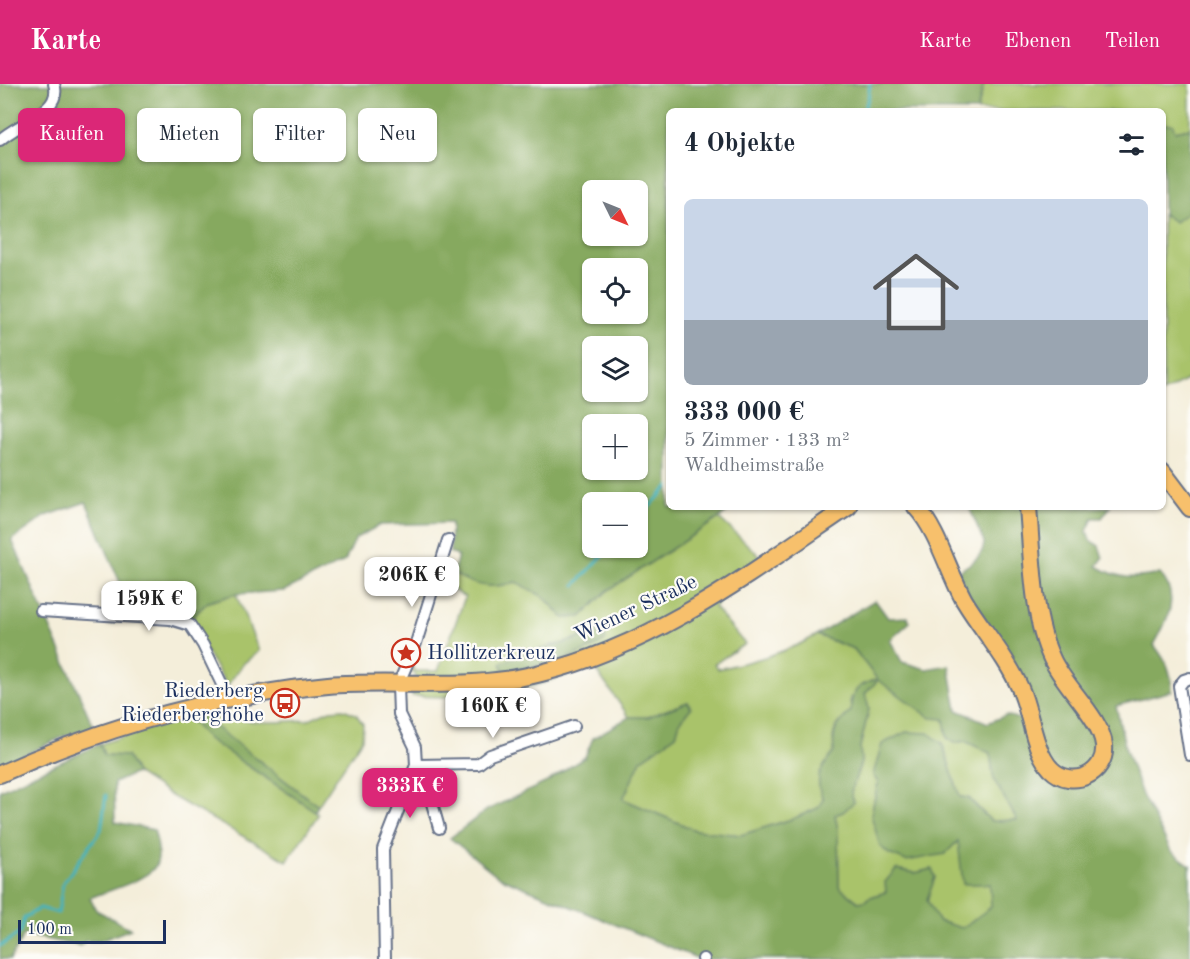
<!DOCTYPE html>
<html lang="de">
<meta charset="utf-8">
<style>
body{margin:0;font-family:"Old Standard TT",serif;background:#f2f2f3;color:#1f2937;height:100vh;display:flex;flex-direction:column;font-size:22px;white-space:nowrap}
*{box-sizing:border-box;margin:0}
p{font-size:20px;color:#747a83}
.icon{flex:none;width:33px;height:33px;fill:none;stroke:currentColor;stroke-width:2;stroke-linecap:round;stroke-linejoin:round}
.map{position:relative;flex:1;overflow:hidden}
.panel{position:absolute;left:666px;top:24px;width:500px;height:402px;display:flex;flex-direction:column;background:#fff;border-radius:9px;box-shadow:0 2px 4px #0004}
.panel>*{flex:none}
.guide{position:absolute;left:18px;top:24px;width:558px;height:54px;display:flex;gap:12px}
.needle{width:39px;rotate:133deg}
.fabs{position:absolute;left:582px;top:96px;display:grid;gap:12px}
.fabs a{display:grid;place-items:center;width:66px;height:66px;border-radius:9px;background:#fff;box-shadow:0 2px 4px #0004;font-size:30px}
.scale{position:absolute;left:18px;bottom:15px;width:148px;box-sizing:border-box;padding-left:6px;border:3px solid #1b2f5e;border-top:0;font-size:16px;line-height:21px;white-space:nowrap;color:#1b2f5e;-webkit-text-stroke:4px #fdfcf7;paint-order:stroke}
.price{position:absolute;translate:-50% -51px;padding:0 14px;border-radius:12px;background:#fff;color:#222;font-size:20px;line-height:39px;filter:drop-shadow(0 2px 3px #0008)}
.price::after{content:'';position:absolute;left:50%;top:36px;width:18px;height:14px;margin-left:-9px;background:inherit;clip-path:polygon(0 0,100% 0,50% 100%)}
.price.selected{background:#db2777;color:#fff}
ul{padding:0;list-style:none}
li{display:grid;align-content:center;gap:12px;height:318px;padding:0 18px}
li span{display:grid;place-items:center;height:186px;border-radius:9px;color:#555}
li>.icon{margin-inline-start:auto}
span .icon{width:108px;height:108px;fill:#fffc;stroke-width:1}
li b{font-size:26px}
h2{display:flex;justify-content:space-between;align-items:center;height:72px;padding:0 18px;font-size:26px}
.pill{padding:0 21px;border-radius:9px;background:#fff;box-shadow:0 2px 4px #0004;font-size:21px;line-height:54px}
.pill.selected{background:#db2777;color:#fff}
header{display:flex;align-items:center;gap:36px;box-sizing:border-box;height:84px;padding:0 30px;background:#db2777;color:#fff}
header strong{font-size:28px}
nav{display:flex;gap:33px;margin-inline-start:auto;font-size:21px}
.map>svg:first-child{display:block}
.green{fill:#a9c36a;stroke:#627964;stroke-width:1.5;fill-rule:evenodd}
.forest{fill:#86a95e;stroke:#506c5e;stroke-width:1.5;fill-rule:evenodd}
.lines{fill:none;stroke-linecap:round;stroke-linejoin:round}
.stream{stroke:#42b2bc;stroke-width:3}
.street-casing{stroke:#677289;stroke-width:14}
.primary-casing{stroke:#677289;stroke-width:20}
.street{stroke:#fff;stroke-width:10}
.primary{stroke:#f7c06c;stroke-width:16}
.labels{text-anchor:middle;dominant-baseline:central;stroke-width:4.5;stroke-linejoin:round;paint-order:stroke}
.street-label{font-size:21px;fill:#1b2f5e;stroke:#fdfcf7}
.poi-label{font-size:21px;fill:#1b2f5e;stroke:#fdfcf7;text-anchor:start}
</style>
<header>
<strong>Karte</strong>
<nav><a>Karte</a><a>Ebenen</a><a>Teilen</a></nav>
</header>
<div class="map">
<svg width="1190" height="875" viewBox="0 0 1190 875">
<rect width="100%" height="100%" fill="#fdfcf7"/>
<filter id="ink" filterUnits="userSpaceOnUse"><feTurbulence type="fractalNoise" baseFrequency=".0167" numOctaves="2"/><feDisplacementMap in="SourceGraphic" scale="12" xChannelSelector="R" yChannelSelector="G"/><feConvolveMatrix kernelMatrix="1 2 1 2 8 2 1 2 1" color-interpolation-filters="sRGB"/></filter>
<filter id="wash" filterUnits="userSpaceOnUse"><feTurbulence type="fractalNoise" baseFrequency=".008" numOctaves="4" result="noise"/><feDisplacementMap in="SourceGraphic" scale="24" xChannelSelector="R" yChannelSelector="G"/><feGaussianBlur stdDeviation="1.35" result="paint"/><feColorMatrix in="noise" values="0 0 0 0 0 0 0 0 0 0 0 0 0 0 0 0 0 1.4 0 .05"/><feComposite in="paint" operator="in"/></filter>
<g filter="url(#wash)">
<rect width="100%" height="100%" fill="#f4eeda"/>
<path class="green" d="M984 0H1190V44L1175 47 1163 40 1162 27H977Z
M1190 122V294L1163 309 1162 130 1165 132 1187 129Z
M719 434 762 474V477L714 523 745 560 714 580 718 585C753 577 786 569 817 551L854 565 878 596 944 634 948 654 955 659 965 657 990 669 994 696 1017 736 991 737 969 714 960 713 942 659 878 699 871 731 958 756 990 800 992 823 962 845 938 837 927 816 935 793 931 785 915 789 896 785 886 808 868 814 865 817 859 818 839 803 838 746 835 731 851 708 861 678 860 663 869 625 865 610 877 596 850 614 851 627 836 642 833 653 834 668 819 705 823 715 818 724 795 734 741 751 695 746 623 715 641 676 676 651 680 637 691 624 688 618 648 633H629L593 582 535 602 474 614 412 612 416 592 411 586V580L415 587H438L465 513 449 503 453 489C474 503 492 505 516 498L544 513 564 534 581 533 607 507ZM594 548 592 565 540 581 551 561 565 560 574 555Z
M236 510 259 567 243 580 227 602 188 537 208 518Z
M343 625 356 630 363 640 362 655 318 722 201 632 191 637 208 655 315 727 318 731 287 777 173 713 136 689 127 672 104 671 100 660 196 629 256 638H277L307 636 330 626Z"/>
<path class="forest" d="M0 0H984L977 27H669V423H736L607 507 581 533 564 534 544 513 516 498C492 505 474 503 453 489L458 472 450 469 451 439 380 441 356 454 345 477 284 507 236 510 208 518 188 537 135 534 86 418 46 432 12 456 94 644 65 652 0 682ZM592 106H638V152H592ZM592 184H638V230H592ZM592 262H638V308H592ZM592 340H638V386H592ZM592 418H638V464H592Z
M1162 40H1172L1175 47 1190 44V122L1187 129 1175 138 1163 130Z
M969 423H1110L1102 434H1093L1087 447 1090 456 1099 462 1103 474 1097 482C1120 496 1134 495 1160 490 1181 511 1167 538 1154 561 1167 578 1171 585 1172 607L1116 622 1126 666 1142 711 1171 767 1190 781V875H699L499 793 450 754 487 726 547 698 585 673 593 654 629 633H648L688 618 691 624 680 637 676 651 641 676 623 715 695 746 741 751 795 734 818 724 823 715C813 693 821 685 834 668 832 646 836 642 851 627 850 607 859 600 877 595L854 565 817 551 875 516 888 534 908 533 910 538 890 556 902 578 926 585 949 581 957 626 988 639 1006 631 1019 635 1025 632 958 488C969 480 984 473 984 458ZM878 596 931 634 944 635 947 654 955 659 965 657 990 669 994 696 1017 736 991 737 968 714 960 713 942 659 928 649 906 648 882 660 873 691 878 699 871 731 880 762 889 770 906 777 945 770 958 757 963 800H990L991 823 962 844 938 837 927 816 935 793 932 785 915 789 896 785 885 798 886 808 868 814 865 817 858 818 839 803 838 746 835 731 843 728 854 718 851 708 861 678 860 663 869 625 865 610Z
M594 548 606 552 605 557C575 575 538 582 504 588L501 579C531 563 565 563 594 548Z
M201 632 318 722 315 727 208 655 191 637Z
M100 660 104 671 127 672 136 689 114 699 115 738 154 746C157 757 160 768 157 779 151 796 106 807 90 814L96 826 131 845 100 857H85L81 862 24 851 10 875H0V706Z"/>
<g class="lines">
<path class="stream" d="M863 27 868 15 870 0
M638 435 669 402
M575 501 610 464
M0 862 20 849 24 834 40 824 58 829 63 799 101 746 106 711"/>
</g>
</g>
<g filter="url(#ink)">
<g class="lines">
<g class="street-casing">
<path id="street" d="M0 56C16 40 64 27 54 0
M41 527 170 535 190 541 203 561 229 615
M1190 594 1184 596 1179 602 1190 671
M416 681 478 680 490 671 574 642
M416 681 424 691 439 744
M385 875 383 765 416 681 415 663 399 630 398 601 416 559 448 456
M703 875H704"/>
</g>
<g class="primary-casing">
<path id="primary" d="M1162 387 1190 424
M916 423C938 447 948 487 964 516 982 546 1006 572 1020 604 1031 628 1033 666 1051 685 1072 706 1107 690 1104 661 1101 634 1064 602 1052 575 1032 533 1032 469 1028 423
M0 690C104 643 214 611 328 601 400 596 471 607 541 589 656 561 752 488 848 423"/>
</g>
<use href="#street" class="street"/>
<use href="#primary" class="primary"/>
</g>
</g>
<defs>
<g id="sight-ring" transform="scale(1.5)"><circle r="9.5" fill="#fdfcf7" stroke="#c8321e" stroke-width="1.5"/><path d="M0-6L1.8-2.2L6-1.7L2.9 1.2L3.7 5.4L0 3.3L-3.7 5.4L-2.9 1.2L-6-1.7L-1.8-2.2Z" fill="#c8321e"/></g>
<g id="bus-ring" transform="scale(1.5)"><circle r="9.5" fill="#fdfcf7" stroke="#c8321e" stroke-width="1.5"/><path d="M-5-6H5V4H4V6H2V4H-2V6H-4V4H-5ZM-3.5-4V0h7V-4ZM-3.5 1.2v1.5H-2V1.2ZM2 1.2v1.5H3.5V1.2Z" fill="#c8321e"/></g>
</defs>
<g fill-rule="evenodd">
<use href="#sight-ring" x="406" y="569"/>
<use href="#bus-ring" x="285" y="619"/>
</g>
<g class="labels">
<g class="street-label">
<text transform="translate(636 525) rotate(-25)">Wiener Straße</text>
</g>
<g class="poi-label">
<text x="427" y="569">Hollitzerkreuz</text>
<text x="264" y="607" text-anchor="end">Riederberg<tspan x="264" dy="24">Riederberghöhe</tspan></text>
</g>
</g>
</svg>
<div class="fabs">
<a><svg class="needle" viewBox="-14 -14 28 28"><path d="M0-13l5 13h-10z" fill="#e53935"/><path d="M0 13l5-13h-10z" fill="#747a83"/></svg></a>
<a><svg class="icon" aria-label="locate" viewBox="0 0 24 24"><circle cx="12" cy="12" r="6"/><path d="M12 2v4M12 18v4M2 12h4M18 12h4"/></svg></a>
<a><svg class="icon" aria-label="layers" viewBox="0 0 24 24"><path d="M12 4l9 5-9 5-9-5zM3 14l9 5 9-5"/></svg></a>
<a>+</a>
<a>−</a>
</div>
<div class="scale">100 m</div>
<b class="price" style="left:412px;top:524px">206K €</b>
<b class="price" style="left:149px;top:548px">159K €</b>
<b class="price" style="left:493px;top:655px">160K €</b>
<b class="price selected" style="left:410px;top:735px">333K €</b>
<div class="guide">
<a class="pill selected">Kaufen</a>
<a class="pill">Mieten</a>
<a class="pill">Filter</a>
<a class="pill">Neu</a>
</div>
<section class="panel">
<h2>4 Objekte<svg class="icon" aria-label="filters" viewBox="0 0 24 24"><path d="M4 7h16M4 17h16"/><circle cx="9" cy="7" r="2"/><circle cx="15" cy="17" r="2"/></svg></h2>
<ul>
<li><span style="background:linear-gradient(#c9d6e8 65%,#9aa5b1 0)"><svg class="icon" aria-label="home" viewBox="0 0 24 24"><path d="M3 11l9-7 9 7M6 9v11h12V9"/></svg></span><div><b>333 000 €</b><p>5 Zimmer · 133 m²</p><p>Waldheimstraße</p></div></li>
</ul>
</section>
</div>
